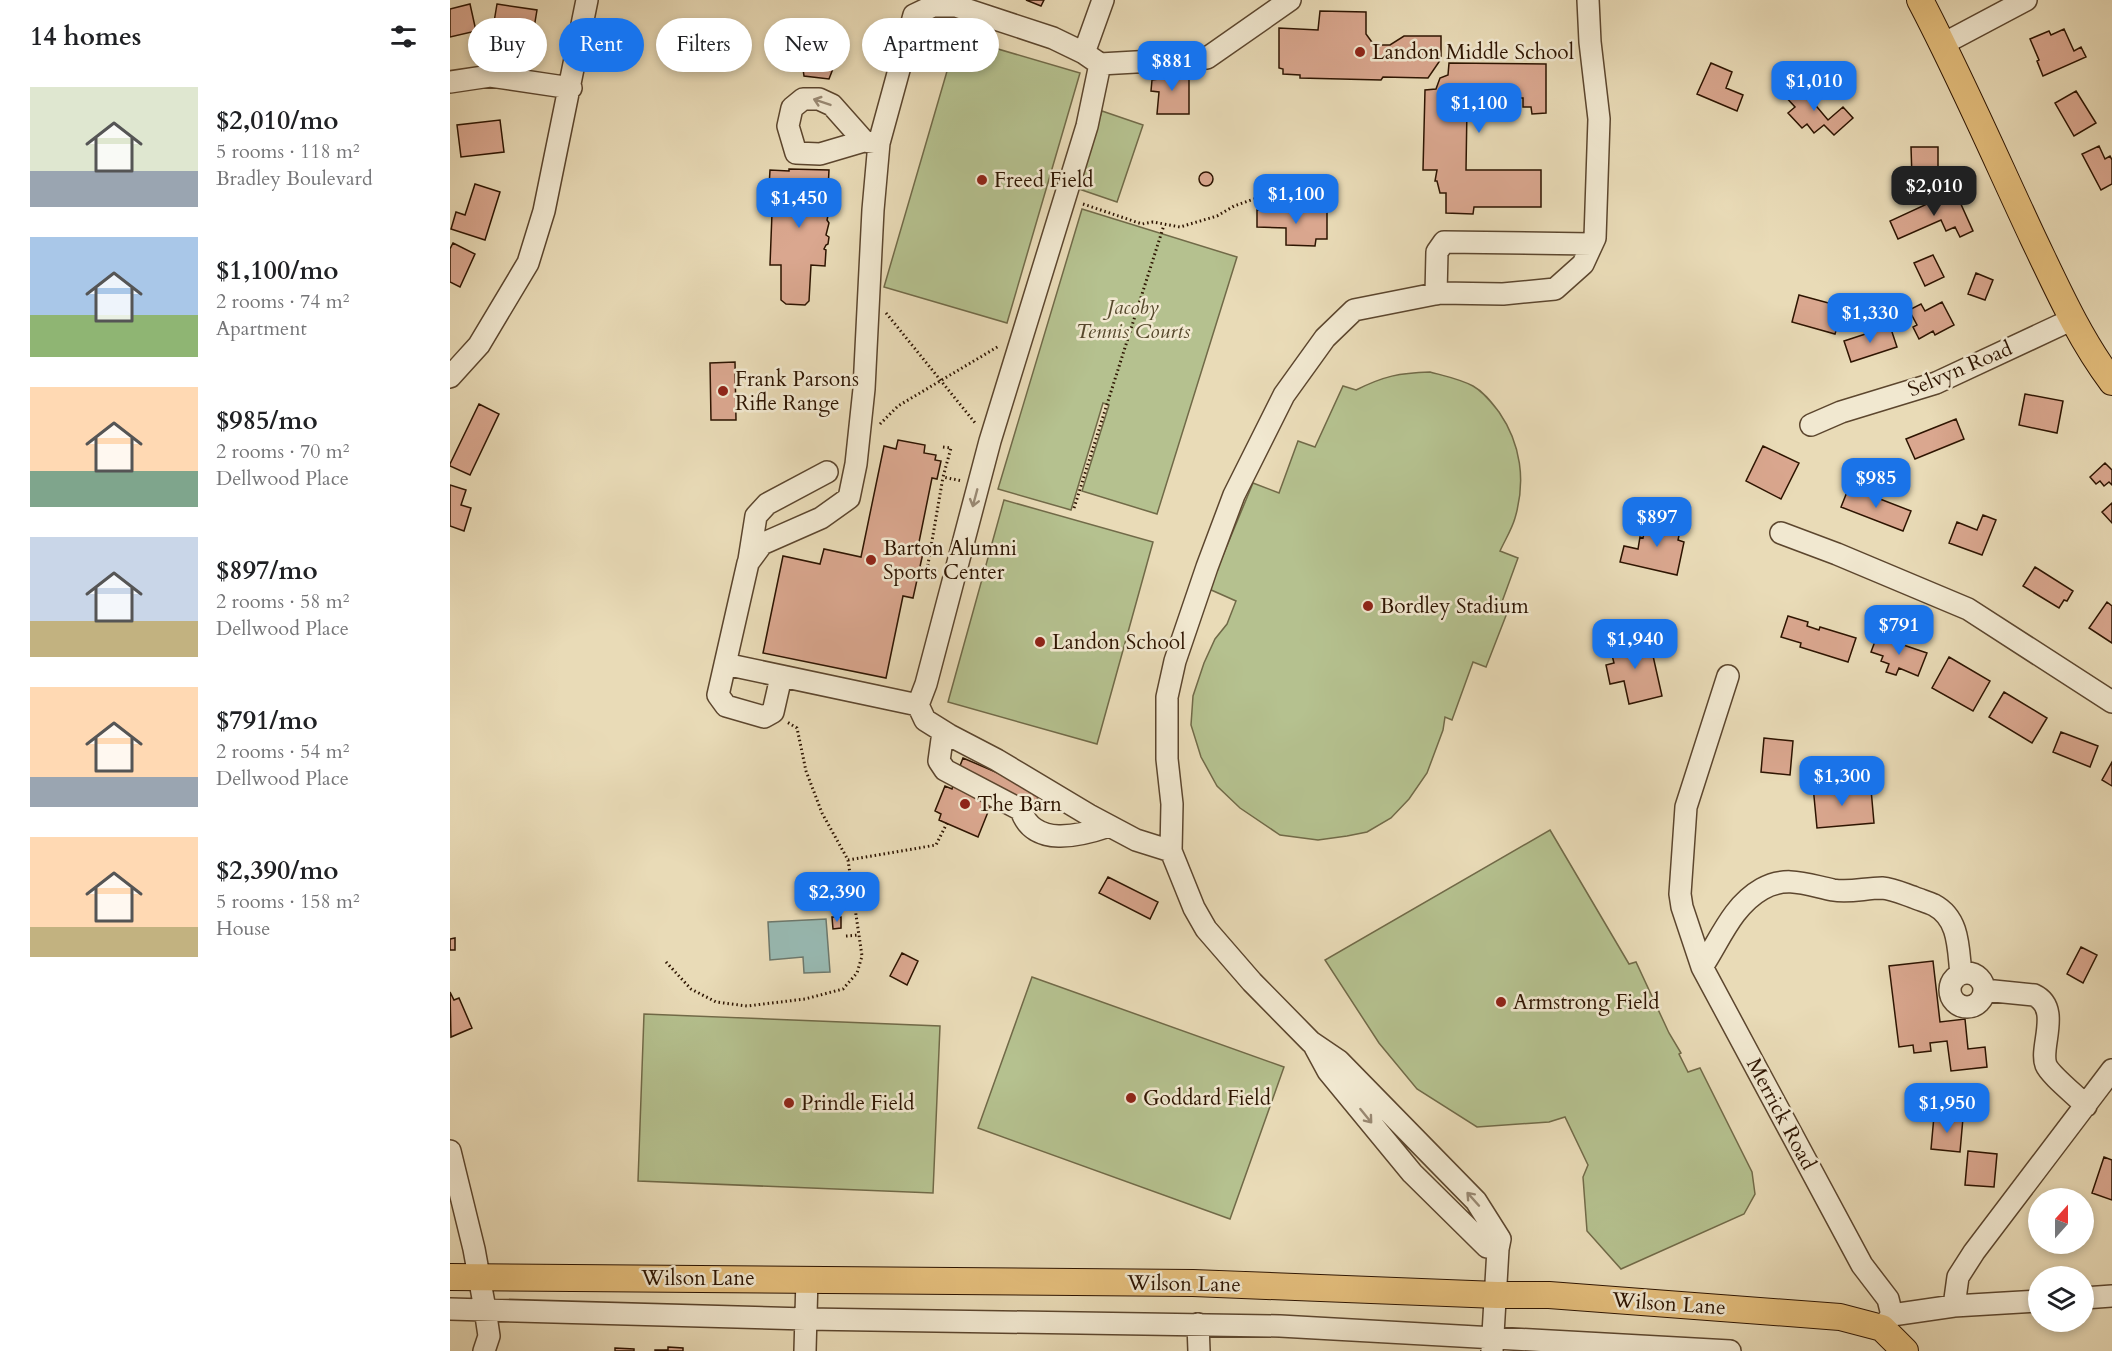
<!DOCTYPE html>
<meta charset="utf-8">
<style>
body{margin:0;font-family:Cardo,serif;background:#f2f2f2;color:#202124;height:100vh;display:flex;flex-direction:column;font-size:22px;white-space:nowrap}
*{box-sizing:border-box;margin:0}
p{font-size:20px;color:#757577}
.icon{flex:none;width:33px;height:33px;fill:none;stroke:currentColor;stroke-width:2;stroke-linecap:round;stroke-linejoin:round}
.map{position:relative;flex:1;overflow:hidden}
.drawer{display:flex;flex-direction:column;background:#fff;width:450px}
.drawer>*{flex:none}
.guide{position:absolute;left:18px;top:18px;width:570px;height:54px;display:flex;gap:12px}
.needle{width:39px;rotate:21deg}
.controls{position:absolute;left:1578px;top:1188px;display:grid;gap:12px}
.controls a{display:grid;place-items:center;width:66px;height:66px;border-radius:50%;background:#fff;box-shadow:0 3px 9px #0003;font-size:30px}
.price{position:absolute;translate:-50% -51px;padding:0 14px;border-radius:12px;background:#1a73e8;color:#fff;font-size:20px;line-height:39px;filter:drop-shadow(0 2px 3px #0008)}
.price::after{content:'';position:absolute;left:50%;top:36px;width:18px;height:14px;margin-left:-9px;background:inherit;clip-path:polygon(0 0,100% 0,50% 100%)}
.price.current{background:#222;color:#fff}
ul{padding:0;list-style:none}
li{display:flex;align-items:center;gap:18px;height:150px;padding:0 30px}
li span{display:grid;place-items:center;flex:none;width:168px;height:120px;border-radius:0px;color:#555}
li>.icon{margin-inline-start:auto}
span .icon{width:72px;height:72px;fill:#fffc;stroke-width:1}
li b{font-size:26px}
h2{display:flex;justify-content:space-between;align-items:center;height:72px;padding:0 30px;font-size:26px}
.chip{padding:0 21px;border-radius:27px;background:#fff;box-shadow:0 3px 9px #0003;font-size:21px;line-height:54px}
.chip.current{background:#1a73e8;color:#fff}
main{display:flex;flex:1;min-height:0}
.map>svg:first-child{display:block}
.green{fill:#b5c18f;stroke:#716a48;stroke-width:1.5}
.water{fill:#98bab3;stroke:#6d786c;stroke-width:1.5}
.building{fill:#daa78f;stroke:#2d1401;stroke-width:1.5}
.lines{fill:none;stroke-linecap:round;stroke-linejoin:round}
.minor-casing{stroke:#5c462e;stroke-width:24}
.major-casing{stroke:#2d1401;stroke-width:28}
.path{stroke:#2d1401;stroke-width:3;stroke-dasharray:1.5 3;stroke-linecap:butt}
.minor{stroke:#f1e8d0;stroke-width:21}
.major{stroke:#e4be7c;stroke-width:26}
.oneway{stroke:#998973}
.poi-dot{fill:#8f2418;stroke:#f1e8d0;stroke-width:2}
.labels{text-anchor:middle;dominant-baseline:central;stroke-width:5;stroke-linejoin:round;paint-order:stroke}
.poi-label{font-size:21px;fill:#2d1401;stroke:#f1e8d0;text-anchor:start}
.park-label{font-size:21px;font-style:italic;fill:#56482c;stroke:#f1e8d0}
.street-label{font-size:21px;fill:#2d1401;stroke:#f1e8d0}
</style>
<main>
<section class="drawer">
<h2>14 homes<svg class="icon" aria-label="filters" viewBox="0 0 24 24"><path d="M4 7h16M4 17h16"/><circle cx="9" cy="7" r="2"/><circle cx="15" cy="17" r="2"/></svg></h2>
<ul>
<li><span style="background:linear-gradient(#dfe7d0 70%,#9aa5b1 0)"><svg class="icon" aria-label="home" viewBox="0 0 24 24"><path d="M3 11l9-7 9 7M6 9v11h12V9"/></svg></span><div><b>$2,010/mo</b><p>5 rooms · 118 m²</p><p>Bradley Boulevard</p></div></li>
<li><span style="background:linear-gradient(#a9c7e8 65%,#8fb573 0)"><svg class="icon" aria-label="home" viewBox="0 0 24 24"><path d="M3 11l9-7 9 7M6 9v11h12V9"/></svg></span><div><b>$1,100/mo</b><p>2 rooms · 74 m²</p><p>Apartment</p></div></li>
<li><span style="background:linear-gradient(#ffd9b3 70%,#7fa58c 0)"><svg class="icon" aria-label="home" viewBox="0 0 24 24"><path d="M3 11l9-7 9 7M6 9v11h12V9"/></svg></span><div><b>$985/mo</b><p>2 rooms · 70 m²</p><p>Dellwood Place</p></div></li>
<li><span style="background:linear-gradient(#c9d6e8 70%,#c2b280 0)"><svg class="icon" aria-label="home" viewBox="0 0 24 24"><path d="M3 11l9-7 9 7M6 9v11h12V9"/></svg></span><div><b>$897/mo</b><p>2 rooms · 58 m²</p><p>Dellwood Place</p></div></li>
<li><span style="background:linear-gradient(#ffd9b3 75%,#9aa5b1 0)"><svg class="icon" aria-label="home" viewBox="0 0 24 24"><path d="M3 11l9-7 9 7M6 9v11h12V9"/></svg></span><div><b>$791/mo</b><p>2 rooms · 54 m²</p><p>Dellwood Place</p></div></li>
<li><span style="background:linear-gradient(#ffd9b3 75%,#c2b280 0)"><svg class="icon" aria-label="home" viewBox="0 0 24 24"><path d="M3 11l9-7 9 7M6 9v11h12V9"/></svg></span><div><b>$2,390/mo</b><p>5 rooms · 158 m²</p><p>House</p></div></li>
</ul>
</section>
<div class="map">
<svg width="1662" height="1351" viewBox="0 0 1662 1351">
<rect width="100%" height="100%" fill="#e9dbb7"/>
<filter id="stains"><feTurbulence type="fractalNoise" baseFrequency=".00333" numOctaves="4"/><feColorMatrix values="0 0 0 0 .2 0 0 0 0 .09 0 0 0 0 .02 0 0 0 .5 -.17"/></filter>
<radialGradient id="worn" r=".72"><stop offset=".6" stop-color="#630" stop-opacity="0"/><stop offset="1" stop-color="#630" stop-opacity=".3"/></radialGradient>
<path class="green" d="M507 37 630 73 557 323 434 287Z
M652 111 693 125 667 202 626 188Z
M632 209 787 257 707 514 632 491 659 405 653 403 621 510 548 489Z
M980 372C995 376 1010 379 1023 386 1034 392 1042 403 1049 412 1071 444 1076 481 1065 518 1062 529 1055 540 1050 551L1068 558 1049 610 1057 613 1036 667 1023 662 1002 720 995 717 993 730 977 773 959 799 941 818 917 832 897 836 868 840 830 835 790 808 767 786 751 757 741 725 743 696 754 663 765 639 777 624 786 601 759 589 803 483 829 493 848 441 865 447 893 386 906 390C934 376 949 373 980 372Z
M554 500 703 542 647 744 498 702Z
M1100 830 1179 964 1186 962 1219 1033 1231 1053 1229 1054 1238 1072 1250 1068 1302 1172 1305 1194 1294 1214 1171 1269 1137 1231 1133 1177 1138 1165 1115 1117 1099 1122 1027 1127 967 1089 929 1043 875 960Z
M582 977 834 1067 780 1219 528 1128Z
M194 1014 490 1026 483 1193 188 1181Z"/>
<path class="water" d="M376 919 380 972 354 973 353 957 320 960 318 922Z"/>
<path class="building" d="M576 0H594L591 6Z
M20 4 26 31 0 37V9Z
M47 4 87 10 83 34 43 28Z
M870 11 916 12V34L924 45H940L954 36H991V59L978 78 933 77 931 80 850 78V75L833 74V69L829 68V28L868 30Z
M1614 29 1624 51 1631 47 1636 57 1593 76 1587 61 1589 60 1580 39 1599 31 1601 35Z
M354 47H369L385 52 384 66 379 79 354 76 352 62Z
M999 63 1096 64V113L1082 114 1081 107H1073V98H1043L1042 107H1017L1016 170H1091V207H1024L1023 214 996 213V193H990L987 181H985L987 170H973L975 90 986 89 990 78 998 75Z
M1261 63 1282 72 1276 88 1293 95 1287 111 1247 94Z
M708 71 739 72V114H707L709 92 701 91 702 80 708 79Z
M1349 82 1364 99 1362 101 1378 120 1393 107 1403 118 1384 135 1374 125 1364 133 1357 124 1352 128 1338 113 1345 107 1334 95Z
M1626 91 1646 123 1624 136 1605 103Z
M50 120 54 152 11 157 7 125Z
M1649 146 1655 159 1660 156 1662 160V184L1651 190 1632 154Z
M1461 147H1488V178H1462Z
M339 169 379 170 378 190 381 193 380 199 377 201 380 207 377 220 379 223 376 235 379 237 378 244 376 245 374 249 376 250 375 266 361 265 359 301 355 305 336 304 331 300V265H320L323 187H319L320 170 339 171Z
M749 179a7 7 0 1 1 14 0a7 7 0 1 1-14 0Z
M25 184 50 192 35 240 1 229 6 212 15 215Z
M1505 191 1523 231 1510 237 1505 227 1496 231 1491 220 1448 239 1440 221Z
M807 210 877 212V239H866L865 246 836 245V228L807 227Z
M3 243 25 254 10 287 0 282V249Z
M1483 255 1494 277 1475 286 1464 263Z
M1526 273 1543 280 1535 300 1518 294Z
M1349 295 1386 305 1382 319 1389 321 1385 334 1342 322Z
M1492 302 1504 325 1485 335 1483 331 1469 339 1463 327 1467 325 1459 310 1471 304 1475 311Z
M1440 326 1447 347 1401 362 1394 341Z
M285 362 286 420H261L260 363Z
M1575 394 1613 401 1607 433 1569 425Z
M29 404 49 414 20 475 0 466V464Z
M1506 419 1514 439 1465 459 1456 439Z
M448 440 475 445 474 453 486 455 485 460 491 461 487 479 482 478 467 552 473 553 463 598 453 596 436 678 313 653 333 556 370 564 374 549 411 557 434 446 446 449Z
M1313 446 1349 463 1331 499 1296 481Z
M1655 463 1662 470V485L1659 482 1654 486 1650 481 1646 484 1640 477Z
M0 485 16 490 11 505 21 508 14 531 0 526Z
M1399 487 1461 511 1453 531 1391 507Z
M1662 503V523L1652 512Z
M1533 515 1546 520 1532 555 1499 543 1507 522 1527 530Z
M1197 519 1231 526 1228 540 1234 542 1227 575 1170 562 1174 546 1188 549 1190 537 1193 538Z
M1585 567 1623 591 1617 601 1614 600 1609 608 1573 586Z
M1657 602 1662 606V643L1639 628Z
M1338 616 1358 622 1357 626 1369 630 1370 627 1406 638 1398 662 1350 647 1351 643 1331 637Z
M1427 636 1477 653 1468 676 1449 668 1446 675 1436 672 1439 664 1431 661 1433 656 1421 652Z
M1199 638 1212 696 1179 704 1174 681 1160 684 1156 665 1164 663 1160 647Z
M1499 657 1540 681 1523 711 1482 688Z
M1554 692 1597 718 1582 743 1539 717Z
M1611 732 1648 746 1640 767 1603 752Z
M1314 738 1343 741 1340 775 1311 772Z
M513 758 590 791 584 809 560 799 508 771Z
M1662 762V786L1652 780Z
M504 782 544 797 528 837 489 820 491 814 485 811 495 786 502 789Z
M1385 784 1386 792 1421 789 1424 823 1367 828 1363 786Z
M658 877 708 902 700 919 649 893Z
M382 917H391V928L383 929Z
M5 938V950H0V939Z
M1631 947 1647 955 1633 983 1617 974Z
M452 953 468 961 457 985 440 976Z
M1483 961 1490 1022 1515 1019 1518 1049 1535 1047 1537 1067 1501 1071 1497 1041 1480 1043 1481 1051 1464 1053 1463 1045 1449 1047 1439 966Z
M0 992 4 1000 9 998 22 1028 1 1037Z
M1484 1116 1513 1118 1510 1152 1481 1149Z
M1518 1151 1547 1154 1544 1187 1515 1185Z
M1654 1157 1662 1160V1200L1642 1193Z
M218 1347 233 1348V1351H205V1350H218Z
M165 1348 184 1349V1351H165Z"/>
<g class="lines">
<g class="minor-casing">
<path id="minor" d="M1493 44 1576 0
M634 53 653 0
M650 64 637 126 540 441 476 684 468 705 475 720 499 735 547 760 639 815 686 840 721 851
M0 82 40 76 121 88
M414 141 382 105 369 99H353L342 108 338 126 346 153 370 154 414 141 429 143
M986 294 987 252 994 242 1142 244
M0 377 29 345 78 263 94 211 137 0
M1361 425 1391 412 1486 383 1623 319
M1331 533 1387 554 1518 609 1662 702
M299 560 306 516 317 504 377 472
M275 664 468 705
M1278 676 1236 807 1230 894 1232 907 1252 967 1412 1265 1438 1299 1442 1315
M331 677 323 712 314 717 276 706 268 695 298 563 312 544 371 518 399 498 406 464 414 389 423 210 429 143 464 15 483 6H506L603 38 634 53 650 64 757 58 840 0
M493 732 489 761 495 770 571 810C583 848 630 836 659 826
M1252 967C1270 940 1282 906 1312 889 1336 875 1358 885 1383 890 1400 893 1415 888 1432 888 1443 889 1454 894 1463 897 1470 900 1478 902 1484 905 1510 919 1508 949 1511 974
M1500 990a17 17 0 1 1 34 0a17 17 0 1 1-34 0Z
M1534 990 1584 995C1612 1008 1589 1047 1596 1065 1600 1075 1628 1097 1636 1106
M865 1047 878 1071 962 1173 1037 1247 1048 1249
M0 1151 24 1249 35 1309 39 1336 34 1351
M1634 1298 1662 1296
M1504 1306 1508 1277 1524 1252 1662 1070
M0 1309 356 1319 830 1326 1280 1351
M748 1324 749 1351
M1433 1326 1442 1315 1504 1306 1588 1301
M355 1351 357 1278
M1042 1351 1048 1249 1050 1239 1026 1201 889 1061 861 1042 802 982 756 929 744 908 721 851 722 804 717 759V697L725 661 757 567 784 495 834 395 875 338 904 310 990 293 1053 294 1105 289 1133 264 1145 238 1149 119 1140 42 1138 0"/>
</g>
<g class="major-casing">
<path id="major" d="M1470 0C1511 78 1546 159 1583 238 1607 288 1629 338 1662 382
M0 1277 743 1283 1047 1295H1099L1390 1317 1432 1328 1455 1351"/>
</g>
<path class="path" d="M633 204 692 224 703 222 730 227 767 216 784 206 815 195
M436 313 526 424
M430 424 448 406 549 346
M493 447 501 448 493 477 512 481
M624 508 714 225
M470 568 488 572
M477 570 493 477
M398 860 486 845 497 823
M396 936 409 935
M216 962 241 989 266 1002 297 1006 355 999 393 989 407 973 412 956 398 860 372 813 356 771 347 728 337 722"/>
<use href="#minor" class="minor"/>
<use href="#major" class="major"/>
</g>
<defs><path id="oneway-shaft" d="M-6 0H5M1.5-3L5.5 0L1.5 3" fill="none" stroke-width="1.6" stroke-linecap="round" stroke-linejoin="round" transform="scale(1.5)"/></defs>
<g class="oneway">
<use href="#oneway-shaft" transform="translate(372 102) rotate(-161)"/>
<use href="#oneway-shaft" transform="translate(525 498) rotate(105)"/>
<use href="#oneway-shaft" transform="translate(916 1116) rotate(51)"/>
<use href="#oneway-shaft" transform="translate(1023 1199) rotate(-132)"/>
</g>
<g class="poi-dot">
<circle cx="910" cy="52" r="6"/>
<circle cx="532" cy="180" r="6"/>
<circle cx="273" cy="391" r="6"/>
<circle cx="421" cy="560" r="6"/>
<circle cx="918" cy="606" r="6"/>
<circle cx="590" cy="642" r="6"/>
<circle cx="515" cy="804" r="6"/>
<circle cx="1051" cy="1002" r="6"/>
<circle cx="681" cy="1098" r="6"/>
<circle cx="339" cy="1103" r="6"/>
</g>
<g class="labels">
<g class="poi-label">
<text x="922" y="52">Landon Middle School</text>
<text x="544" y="180">Freed Field</text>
<text x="285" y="379">Frank Parsons<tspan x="285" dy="24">Rifle Range</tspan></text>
<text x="433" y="548">Barton Alumni<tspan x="433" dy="24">Sports Center</tspan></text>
<text x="930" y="606">Bordley Stadium</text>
<text x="602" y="642">Landon School</text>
<text x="527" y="804">The Barn</text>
<text x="1063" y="1002">Armstrong Field</text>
<text x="693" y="1098">Goddard Field</text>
<text x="351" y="1103">Prindle Field</text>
</g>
<g class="park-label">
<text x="683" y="307">Jacoby<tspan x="683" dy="24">Tennis Courts</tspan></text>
</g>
<g class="street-label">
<text transform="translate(1510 369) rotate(-23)">Selvyn Road</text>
<text transform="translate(1331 1114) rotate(62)">Merrick Road</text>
<text x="248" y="1278">Wilson Lane</text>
<text transform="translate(734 1284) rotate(1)">Wilson Lane</text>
<text transform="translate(1219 1304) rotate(4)">Wilson Lane</text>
</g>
</g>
<rect width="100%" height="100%" filter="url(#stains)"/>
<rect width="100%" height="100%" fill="url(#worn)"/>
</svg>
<div class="controls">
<a><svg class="needle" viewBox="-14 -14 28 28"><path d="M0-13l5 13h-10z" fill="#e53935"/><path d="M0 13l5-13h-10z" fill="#757577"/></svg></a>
<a><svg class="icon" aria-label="layers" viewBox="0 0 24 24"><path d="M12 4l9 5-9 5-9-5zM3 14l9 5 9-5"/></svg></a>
</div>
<b class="price" style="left:722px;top:92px">$881</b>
<b class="price" style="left:1364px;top:112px">$1,010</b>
<b class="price" style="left:1029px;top:134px">$1,100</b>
<b class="price current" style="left:1484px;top:217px">$2,010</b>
<b class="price" style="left:846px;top:225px">$1,100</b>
<b class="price" style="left:349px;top:229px">$1,450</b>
<b class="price" style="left:1420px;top:344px">$1,330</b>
<b class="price" style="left:1426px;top:509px">$985</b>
<b class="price" style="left:1207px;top:548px">$897</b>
<b class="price" style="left:1449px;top:656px">$791</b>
<b class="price" style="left:1185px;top:670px">$1,940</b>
<b class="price" style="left:1392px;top:807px">$1,300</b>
<b class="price" style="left:387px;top:923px">$2,390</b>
<b class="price" style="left:1497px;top:1134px">$1,950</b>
<div class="guide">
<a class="chip">Buy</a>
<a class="chip current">Rent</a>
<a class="chip">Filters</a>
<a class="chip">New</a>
<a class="chip">Apartment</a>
</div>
</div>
</main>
